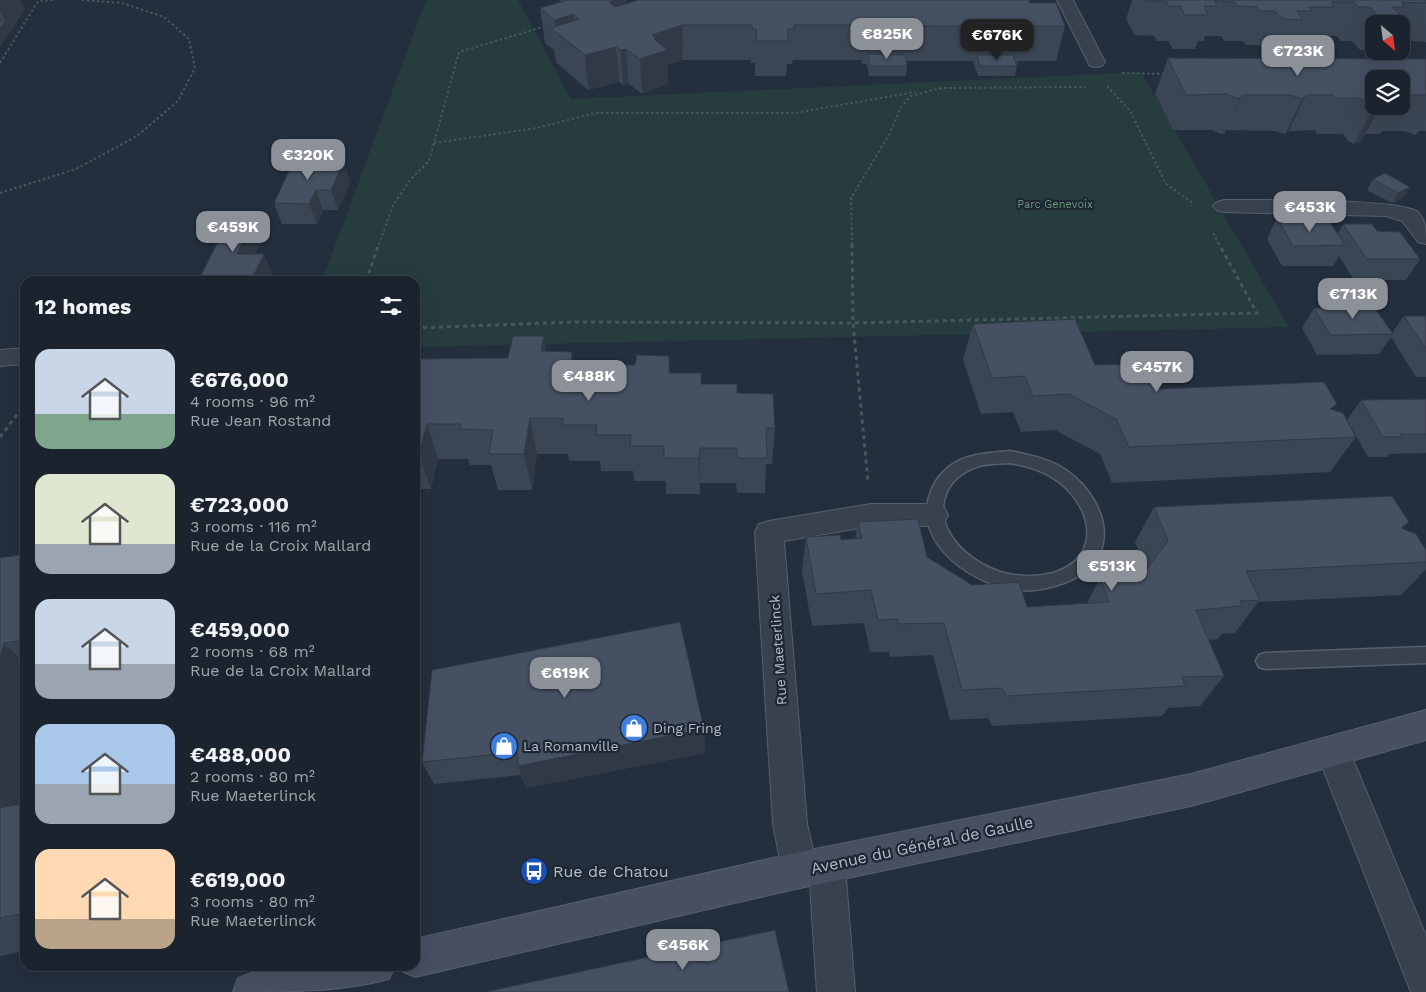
<!DOCTYPE html>
<meta charset="utf-8">
<style>
body{margin:0;font-family:"Work Sans",sans-serif;background:#242b36;color:#f1f3f6;height:100vh;display:flex;flex-direction:column;font-size:19px;white-space:nowrap}
*{box-sizing:border-box;margin:0}
p{font-size:16px;color:#a0a4aa}
.icon{flex:none;width:28px;height:28px;fill:none;stroke:currentColor;stroke-width:2;stroke-linecap:round;stroke-linejoin:round}
.map{position:relative;flex:1;overflow:hidden}
.sheet{position:absolute;left:20px;top:276px;width:400px;height:695px;display:flex;flex-direction:column;background:#1b232e;border-radius:15px;box-shadow:0 5px 20px #0002,0 0 0 1px #39404a}
.sheet>*{flex:none}
.needle{width:32px;rotate:151deg}
.fabs{position:absolute;left:1365px;top:15px;display:grid;gap:10px}
.fabs a{display:grid;place-items:center;width:45px;height:45px;border-radius:10px;background:#1b232e;box-shadow:0 5px 20px #0002,0 0 0 1px #39404a;font-size:25px}
.price{position:absolute;translate:-50% -42px;padding:0 11px;border-radius:10px;background:#8c9099;color:#fff;font-size:16px;line-height:32px;filter:drop-shadow(0 1px 2px #0008)}
.price::after{content:'';position:absolute;left:50%;top:30px;width:15px;height:11px;margin-left:-8px;background:inherit;clip-path:polygon(0 0,100% 0,50% 100%)}
.price.on{background:#222;color:#fff}
ul{padding:0;list-style:none}
li{display:flex;align-items:center;gap:15px;height:125px;padding:0 15px}
li span{display:grid;place-items:center;flex:none;width:140px;height:100px;border-radius:15px;color:#555}
li>.icon{margin-inline-start:auto}
span .icon{width:60px;height:60px;fill:#fffc;stroke-width:1}
li b{font-size:21px}
h2{display:flex;justify-content:space-between;align-items:center;height:60px;padding:0 15px;font-size:21px}
.map>svg:first-child{display:block}
.green{fill:#263c3f}
.lines{fill:none;stroke-linecap:round;stroke-linejoin:round}
.lane-casing{stroke:#565f6c;stroke-width:3}
.street-casing{stroke:#565f6c;stroke-width:2}
.secondary-casing{stroke:#565f6c;stroke-width:2}
.path-far1{stroke:#44595c;stroke-width:2;stroke-dasharray:2.5 2.5;stroke-linecap:butt}
.path{stroke:#44595c;stroke-width:3;stroke-dasharray:4 4;stroke-linecap:butt}
.lane{fill:#38414e;fill-rule:evenodd}
.street{fill:#38414e;fill-rule:evenodd}
.secondary{fill:#465061;fill-rule:evenodd}
.wall{fill:#3b4654;fill-rule:evenodd}
.shaded-wall{fill:#303945}
.building{fill:#455162;stroke:#303945}
.labels{text-anchor:middle;dominant-baseline:central;stroke-width:4.5;stroke-linejoin:round;paint-order:stroke}
.far-park-label{font-size:11px;fill:#6b9a76;stroke:#1d2633}
.street-label{font-size:14px;fill:#b4bcc9;stroke:#1d2633}
.poi-label{font-size:14px;fill:#b4bcc9;stroke:#1d2633;text-anchor:start}
.near-street-label{font-size:16px;fill:#b4bcc9;stroke:#1d2633}
.near-poi-label{font-size:16px;fill:#b4bcc9;stroke:#1d2633;text-anchor:start}
</style>
<div class="map">
<svg width="1426" height="992" viewBox="0 0 1426 992">
<rect width="100%" height="100%" fill="#242f3e"/>
<path class="green" d="M426 0H518L571 99 1141 72 1289 327 415 347V281H322Z"/>
<g class="lines">
<g class="lane-casing">
<path id="lane" d="M1010 451C1029 455 1051 459 1067 471 1110 502 1123 562 1064 583 1049 588 1034 592 1019 590 974 586 910 543 931 491 936 478 945 468 958 461 975 453 992 453 1010 451ZM1010 463C1025 466 1040 469 1053 478 1091 501 1106 557 1053 573 1037 577 1019 577 1004 573 971 564 932 531 946 494 951 481 963 472 976 467 987 463 999 464 1010 463Z
M1426 647V663L1265 669 1259 667 1256 661 1259 655 1265 653Z"/>
</g>
<g class="street-casing">
<path id="street" d="M1057 0H1073L1105 62 1102 66 1096 67 1090 66Z
M1224 200C1256 200 1400 198 1418 212 1426 220 1426 232 1426 244L1418 242 1402 221 1386 216 1224 212 1217 210 1213 206 1217 202Z
M25 348V364L0 366V350Z
M871 504H934L944 507 948 515 944 523 934 526H871L784 541 807 824 814 854 827 848 840 853 845 866 855 992H817L810 884 800 888 787 883 782 870 773 824 755 532 759 524 769 521Z
M1333 736 1345 740 1426 936V992H1411L1316 751 1321 740Z"/>
</g>
<g class="secondary-casing">
<path id="secondary" d="M1426 710V740L1191 806 800 888 415 977 402 971 400 966H415V939L800 852 1191 774Z
M284 966H395L389 979C341 992 284 992 233 992L238 978 252 973Z"/>
</g>
<path class="path-far1" d="M0 63 38 1 54 0
M1122 73 1165 74
M1107 86 1130 111 1166 184 1193 203
M434 143 537 128 595 113H795L915 92
M0 193 76 169 137 136 178 101 195 68 189 39 164 17 122 3 81 0
M1213 233 1219 245
M379 245 393 205 411 179 429 161 459 52 546 26
M852 245 851 198 889 135 901 107 911 96 941 88 1086 87"/>
<path class="path" d="M852 244 853 323 868 482
M366 281 379 244
M415 328 575 322 853 323 1257 313 1219 244
M0 437 25 404"/>
<use href="#lane" class="lane"/>
<use href="#street" class="street"/>
<use href="#secondary" class="secondary"/>
</g>
<path class="wall" d="M0 0 25 9 0 47Z
M559 0H627V4L1030 3 1065 26 1056 61H1018L1015 76H978L973 61H906L907 66 906 76H869L867 64H862L861 60H793L792 64H787L786 76H755V63H751V60H683L667 65 668 84 642 94 629 84 623 85 619 82 588 90 556 62 554 50 545 43 540 8 561 2Z
M1132 0H1426V42L1411 41 1407 37H1401V24H1374V50H1360L1352 41H1341L1337 36H1320L1318 41H1299L1297 46H1291L1287 54H1267L1260 45H1246L1243 41H1224L1221 36H1205L1204 41H1198L1195 49H1173L1168 41H1157L1154 36 1135 35 1126 19Z
M1168 58 1426 59V131H1419L1416 135 1404 131H1382L1380 134H1365L1361 141 1354 144 1348 141 1343 134H1317L1315 130 1289 131 1285 134 1274 131 1226 130 1225 133 1221 134 1212 130H1173L1155 94ZM1374 79H1401V106H1374Z
M344 161 350 182 338 210H323L317 224H282L274 203Z
M1373 179 1410 187 1404 197 1392 203 1367 190Z
M1277 218 1299 221 1338 233 1343 224 1377 231 1420 259 1406 280H1354L1339 256 1333 266H1282L1267 239Z
M265 234 255 254H264L272 275 269 281H201L199 279Z
M1352 303 1392 333 1404 316H1426V377H1416L1391 337 1379 354 1317 355 1302 328 1314 308 1349 307Z
M973 324 1095 365 1133 368 1160 389 1334 410 1356 437 1330 472 1112 483 1100 454 1055 430 1021 432 1013 412 981 414 963 360Z
M544 336 546 352 574 365H635L669 356 670 373 701 384 737 393 775 428 772 464H766L765 493H737L736 483H700V494H666V481H634L633 471H601L600 461H569L568 454H537L532 490H498L491 465H470L468 459H438L431 489H415V353L417 359 508 358Z
M1426 399V453L1389 454 1387 457H1368L1347 420 1361 400Z
M1154 507 1404 529 1426 550V569L1401 595 1258 602 1235 633 1222 634 1218 639 1209 640 1224 676 1200 706 1168 708 1162 716 992 726 988 718 950 720 933 655 890 657 889 652H870L864 623 812 626 802 571 806 537 841 540 855 539 858 522 927 557 972 585 1027 607 1087 603 1100 578 1141 576 1146 570 1135 542Z
M25 554V774L18 805 25 803V951L0 956V558Z
M704 729 705 753 526 788 521 775 434 784 422 762Z"/>
<path class="shaded-wall" d="M0 0H20L25 9 11 31 0 11Z
M617 0H627L629 31 609 2Z
M573 14 576 49 556 32 555 20Z
M5 21 11 31 0 47V29Z
M682 25 683 60 667 65 668 84 642 94 640 59 652 35Z
M616 47 619 82 588 90 585 55Z
M626 49 629 84 623 85 621 50Z
M1242 95 1226 130 1225 133 1240 98Z
M1306 95 1289 131 1285 134 1302 99Z
M1379 106H1381L1361 141 1354 144 1373 108Z
M344 161 350 182 338 210 331 190Z
M1410 187 1404 197 1392 203 1398 193Z
M316 190 323 210 317 224 309 204Z
M256 214 265 234 246 275 237 254Z
M264 254 272 275 269 281H253L252 279Z
M544 336 550 372 541 351Z
M572 352 577 388 571 365Z
M530 418 537 454 532 490 524 454Z
M427 424 438 459 431 489 419 454Z
M700 448V494L699 458Z
M4 643 25 663V774L8 849 0 844V659Z
M704 729 705 753 526 788 518 766Z"/>
<path class="building" d="M568 0H617L609 2 615 7 638 0H1029L1030 3H1056L1065 26H1024L1026 31 982 30 981 26H908L909 30 866 29 865 25H794V29H788V41H757L756 29H752V25H682L652 35 656 39H654L667 50 640 59 626 49 621 50 616 47 585 55 551 28 579 19 573 14 555 20 540 8Z
M1145 0H1426V3L1401 2 1405 7H1392L1401 16H1378L1370 7H1358L1354 2H1331L1334 7H1309L1312 11H1297L1303 20 1282 19 1275 11H1260L1257 7 1237 6 1234 2 1214 1 1217 6H1204L1208 15H1185L1180 6H1169L1166 1H1146Z
M0 21H5L0 29Z
M868 54 905 55 907 66H870Z
M977 55H1013L1017 66H980Z
M1168 58 1426 59V95H1401V79H1374V106H1379L1373 108 1367 105 1361 98H1335L1333 95H1306L1302 99 1290 95H1242L1240 98H1236L1227 94 1186 95Z
M294 160 344 161 331 190H316L309 204 274 203Z
M1385 173 1410 187 1398 193 1373 179Z
M232 214H256L237 254H264L252 279H199Z
M1277 218H1298L1299 221H1329L1345 245 1293 246Z
M1343 224H1372L1377 231 1400 232 1420 259H1367Z
M1352 303 1372 304 1393 334 1330 335 1314 308 1354 307Z
M1404 316H1426V349Z
M1075 319 1095 365 1130 364 1133 368H1149L1160 389 1324 382 1337 404 1330 409 1343 413 1356 437 1129 447 1116 419 1069 394 1033 396 1025 376 992 378 973 324Z
M513 336H544L541 351 572 352 571 365H635L637 355 669 356V373H701V384H737V393L773 394 775 428H766L767 458H738L737 448H700L699 458H664V446H630L631 435H596L597 425H563V418H530L524 454H489L493 430 460 429 461 424H427L419 454H415V359L508 358Z
M1426 399V434H1400L1402 437H1383L1361 400Z
M1392 496 1409 522 1401 528 1416 534 1426 550V562L1246 571 1260 600 1240 601 1242 606 1196 610 1224 676 1182 677 1185 686 1006 696 1002 688 962 690 944 623 899 624 897 619 878 620 871 590 816 594 806 537 840 535 841 540 862 538 858 522 918 519 927 557 972 585 1019 582 1027 607 1109 602 1100 578 1141 576 1168 541 1154 507Z
M25 554V640L4 643 0 659V558Z
M680 622 704 729 518 766 517 752 422 762 432 670Z
M25 803V913L0 918V808Z
M775 930 789 992H485Z"/>
<defs>
<g id="shop-disc" transform="scale(1.4375)"><circle r="9.5" fill="#3f7fe0" stroke="#1d2633"/><path d="M-5-2.5h2.3a2.7 3.5 0 0 1 5.4 0H5L5.5 6h-11ZM-1.5-2.5h3a1.5 2.3 0 0 0-3 0Z" fill="#fff"/></g>
<g id="bus-disc" transform="scale(1.4375)"><circle r="9.5" fill="#1a4fb4" stroke="#1d2633"/><path d="M-5-6H5V4H4V6H2V4H-2V6H-4V4H-5ZM-3.5-4V0h7V-4ZM-3.5 1.2v1.5H-2V1.2ZM2 1.2v1.5H3.5V1.2Z" fill="#fff"/></g>
</defs>
<g fill-rule="evenodd">
<use href="#shop-disc" x="634" y="728"/>
<use href="#shop-disc" x="504" y="746"/>
<use href="#bus-disc" x="534" y="871"/>
</g>
<g class="labels">
<g class="far-park-label">
<text x="1055" y="204">Parc Genevoix</text>
</g>
<g class="street-label">
<text transform="translate(778 650) rotate(-94)">Rue Maeterlinck</text>
</g>
<g class="poi-label">
<text x="653" y="728">Ding Fring</text>
<text x="523" y="746">La Romanville</text>
</g>
<g class="near-street-label">
<text transform="translate(922 845) rotate(-12)">Avenue du Général de Gaulle</text>
</g>
<g class="near-poi-label">
<text x="553" y="871">Rue de Chatou</text>
</g>
</g>
</svg>
<div class="fabs">
<a><svg class="needle" viewBox="-14 -14 28 28"><path d="M0-13l5 13h-10z" fill="#e53935"/><path d="M0 13l5-13h-10z" fill="#a0a4aa"/></svg></a>
<a><svg class="icon" aria-label="layers" viewBox="0 0 24 24"><path d="M12 4l9 5-9 5-9-5zM3 14l9 5 9-5"/></svg></a>
</div>
<b class="price" style="left:887px;top:60px">€825K</b>
<b class="price on" style="left:997px;top:61px">€676K</b>
<b class="price" style="left:1298px;top:77px">€723K</b>
<b class="price" style="left:308px;top:181px">€320K</b>
<b class="price" style="left:1310px;top:233px">€453K</b>
<b class="price" style="left:233px;top:253px">€459K</b>
<b class="price" style="left:1353px;top:320px">€713K</b>
<b class="price" style="left:1157px;top:393px">€457K</b>
<b class="price" style="left:589px;top:402px">€488K</b>
<b class="price" style="left:1112px;top:592px">€513K</b>
<b class="price" style="left:565px;top:699px">€619K</b>
<b class="price" style="left:683px;top:971px">€456K</b>
<section class="sheet">
<h2>12 homes<svg class="icon" aria-label="filters" viewBox="0 0 24 24"><path d="M4 7h16M4 17h16"/><circle cx="9" cy="7" r="2"/><circle cx="15" cy="17" r="2"/></svg></h2>
<ul>
<li><span style="background:linear-gradient(#c9d6e8 65%,#7fa58c 0)"><svg class="icon" aria-label="home" viewBox="0 0 24 24"><path d="M3 11l9-7 9 7M6 9v11h12V9"/></svg></span><div><b>€676,000</b><p>4 rooms · 96 m²</p><p>Rue Jean Rostand</p></div></li>
<li><span style="background:linear-gradient(#dfe7d0 70%,#9aa5b1 0)"><svg class="icon" aria-label="home" viewBox="0 0 24 24"><path d="M3 11l9-7 9 7M6 9v11h12V9"/></svg></span><div><b>€723,000</b><p>3 rooms · 116 m²</p><p>Rue de la Croix Mallard</p></div></li>
<li><span style="background:linear-gradient(#c9d6e8 65%,#9aa5b1 0)"><svg class="icon" aria-label="home" viewBox="0 0 24 24"><path d="M3 11l9-7 9 7M6 9v11h12V9"/></svg></span><div><b>€459,000</b><p>2 rooms · 68 m²</p><p>Rue de la Croix Mallard</p></div></li>
<li><span style="background:linear-gradient(#a9c7e8 60%,#9aa5b1 0)"><svg class="icon" aria-label="home" viewBox="0 0 24 24"><path d="M3 11l9-7 9 7M6 9v11h12V9"/></svg></span><div><b>€488,000</b><p>2 rooms · 80 m²</p><p>Rue Maeterlinck</p></div></li>
<li><span style="background:linear-gradient(#ffd9b3 70%,#b9a48a 0)"><svg class="icon" aria-label="home" viewBox="0 0 24 24"><path d="M3 11l9-7 9 7M6 9v11h12V9"/></svg></span><div><b>€619,000</b><p>3 rooms · 80 m²</p><p>Rue Maeterlinck</p></div></li>
</ul>
</section>
</div>
